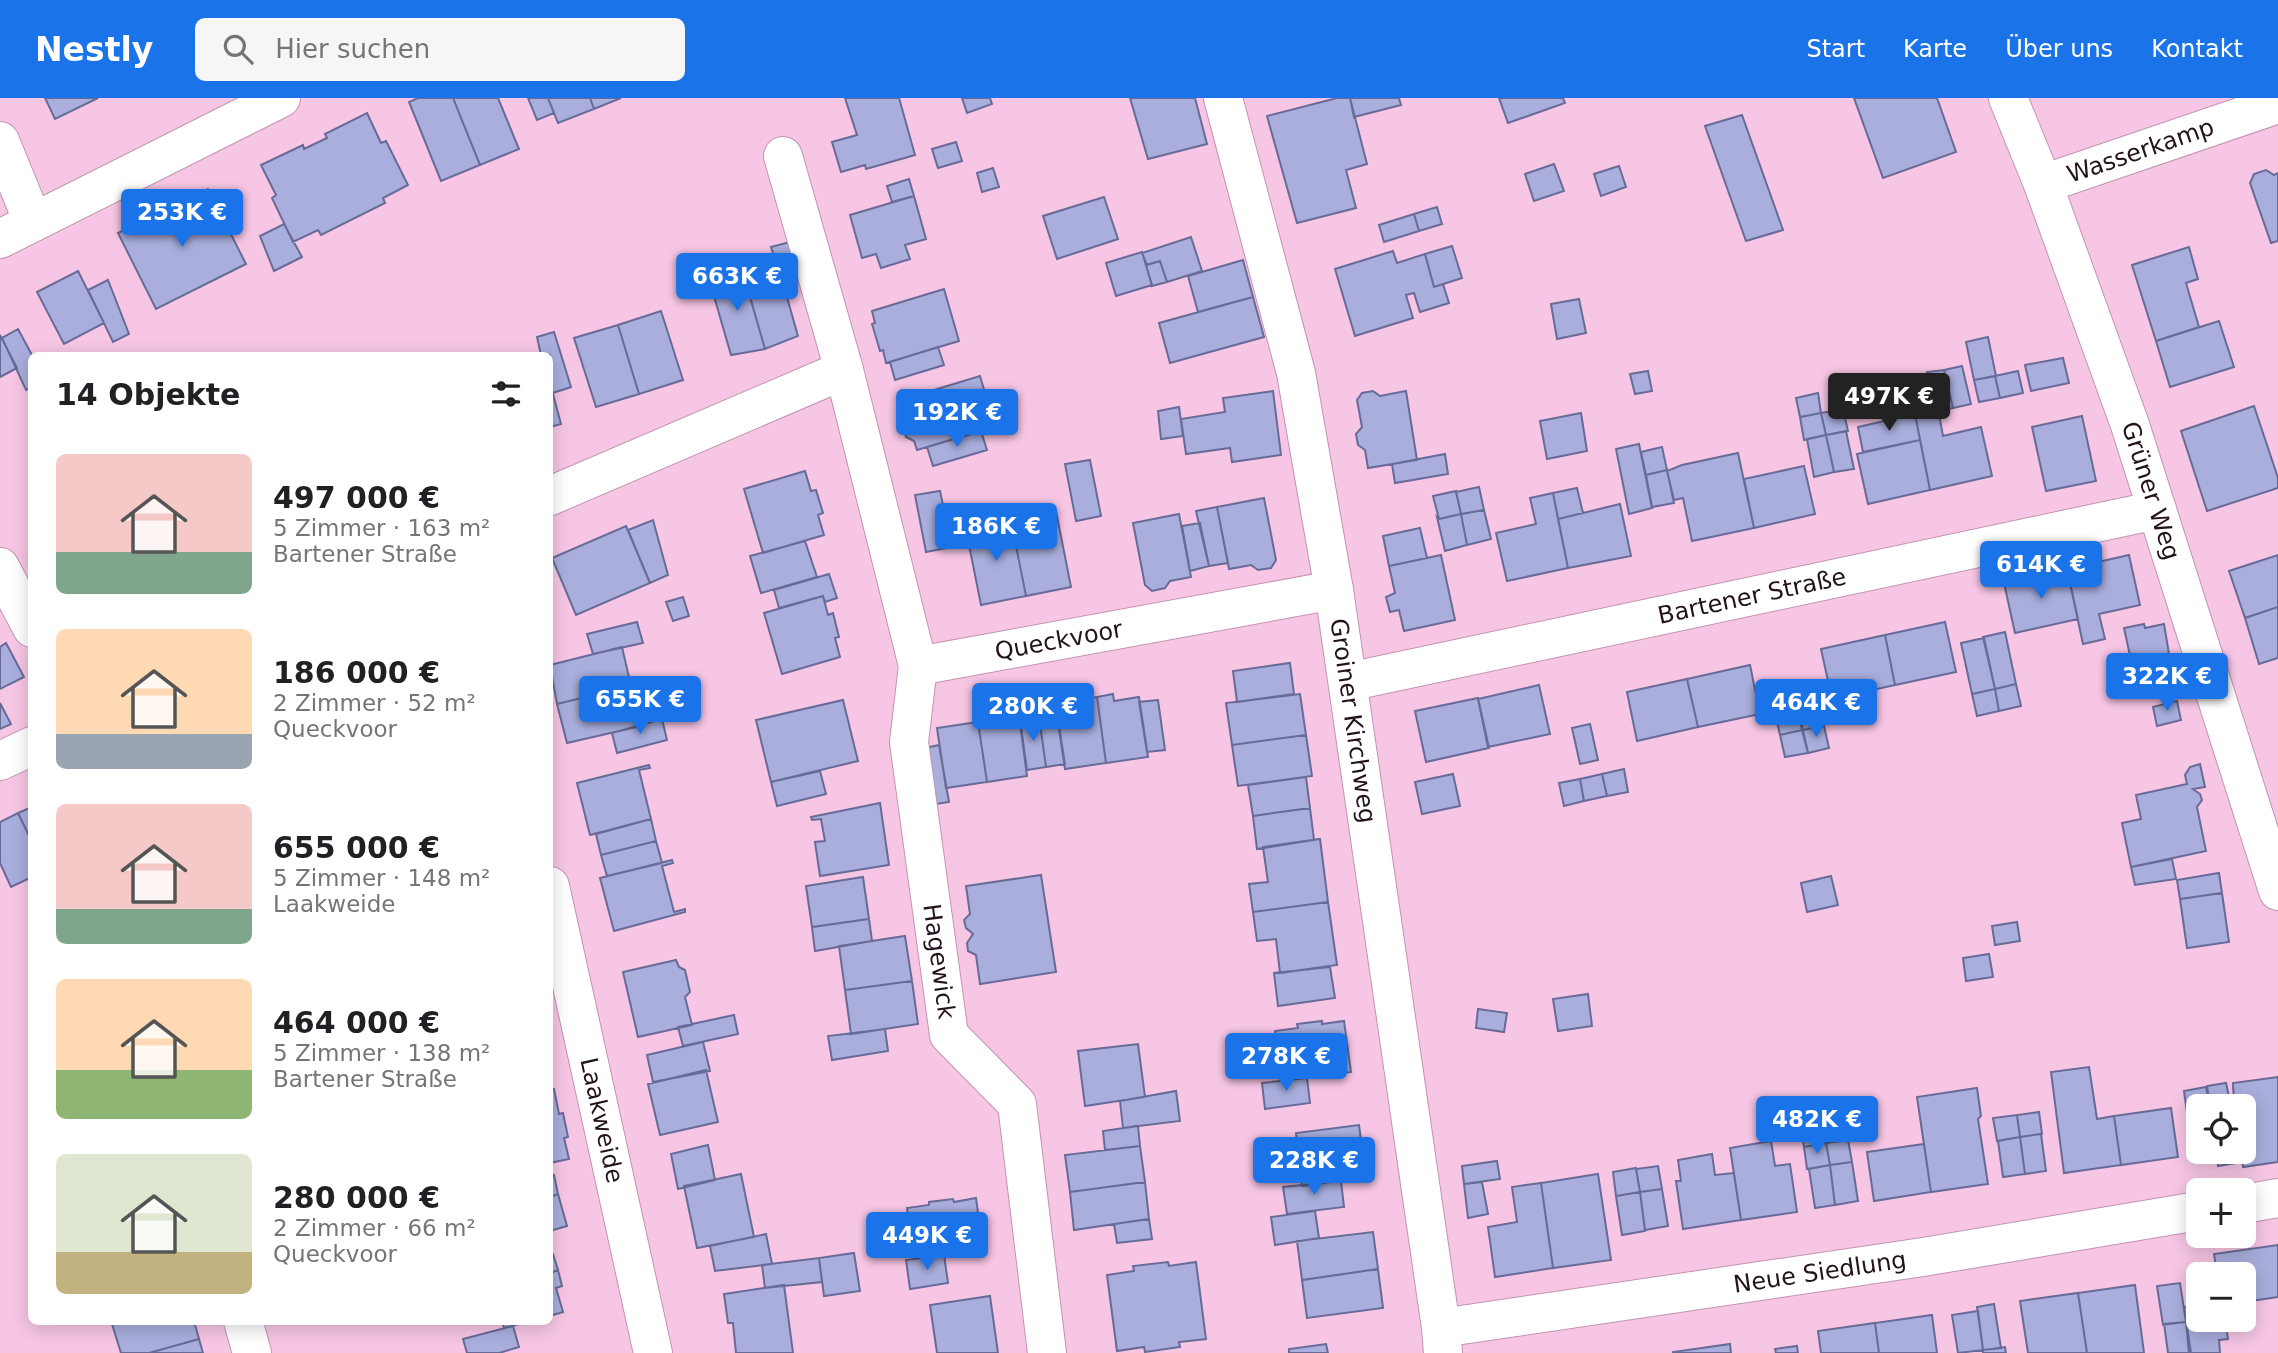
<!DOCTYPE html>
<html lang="de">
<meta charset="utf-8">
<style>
body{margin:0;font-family:"DejaVu Sans",sans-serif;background:#f6f6f6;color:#202124;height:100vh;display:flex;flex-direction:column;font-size:26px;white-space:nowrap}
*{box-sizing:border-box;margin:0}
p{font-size:23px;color:#757577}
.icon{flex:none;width:38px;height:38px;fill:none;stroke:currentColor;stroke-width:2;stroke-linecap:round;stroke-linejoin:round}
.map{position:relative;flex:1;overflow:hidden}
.side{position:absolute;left:28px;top:254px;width:525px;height:973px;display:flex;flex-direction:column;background:#fff;border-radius:10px;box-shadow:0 4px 18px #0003}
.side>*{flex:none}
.tools{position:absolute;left:2186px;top:996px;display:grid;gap:14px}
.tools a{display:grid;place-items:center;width:70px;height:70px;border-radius:10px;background:#fff;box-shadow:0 4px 18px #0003;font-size:35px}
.price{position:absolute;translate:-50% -60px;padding:0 16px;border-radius:7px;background:#1a73e8;color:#fff;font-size:23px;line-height:46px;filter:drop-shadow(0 2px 4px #0008)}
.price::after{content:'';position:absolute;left:50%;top:42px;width:21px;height:16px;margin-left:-10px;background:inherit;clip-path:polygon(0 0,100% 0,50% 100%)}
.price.selected{background:#222;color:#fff}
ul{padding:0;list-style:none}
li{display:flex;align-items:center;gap:21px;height:175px;padding:0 28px}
li span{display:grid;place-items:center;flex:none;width:196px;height:140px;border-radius:10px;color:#555}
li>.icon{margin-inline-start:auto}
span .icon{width:84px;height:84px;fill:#fffc;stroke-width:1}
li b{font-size:30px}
h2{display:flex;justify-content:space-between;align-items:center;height:84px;padding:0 28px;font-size:30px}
header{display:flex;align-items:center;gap:42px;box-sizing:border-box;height:98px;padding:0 35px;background:#1a73e8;color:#fff}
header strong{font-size:33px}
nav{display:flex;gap:38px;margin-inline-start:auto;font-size:24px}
.search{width:490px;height:63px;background:#f6f6f6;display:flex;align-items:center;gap:18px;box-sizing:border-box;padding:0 24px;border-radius:10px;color:#757577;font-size:26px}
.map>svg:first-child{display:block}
.building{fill:#a9aedd;stroke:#686b97;stroke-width:2}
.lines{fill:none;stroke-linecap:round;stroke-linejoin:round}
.minor-casing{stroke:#c294b1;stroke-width:40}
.minor{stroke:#fff;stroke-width:38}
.labels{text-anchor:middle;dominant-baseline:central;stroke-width:6;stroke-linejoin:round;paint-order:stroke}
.street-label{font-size:24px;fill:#23121d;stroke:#fed7ef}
</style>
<header>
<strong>Nestly</strong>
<div class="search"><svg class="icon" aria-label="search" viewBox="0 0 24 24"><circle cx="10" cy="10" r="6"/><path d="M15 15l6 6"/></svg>Hier suchen</div>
<nav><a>Start</a><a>Karte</a><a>Über uns</a><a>Kontakt</a></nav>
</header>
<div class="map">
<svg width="2278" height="1255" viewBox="0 0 2278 1255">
<rect width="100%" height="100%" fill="#f7c6e5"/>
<path class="building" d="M45 0H98L55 21Z
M418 0H453L480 67 441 83 409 4Z
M453 0H498L519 51 480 67Z
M528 0H548L554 15 537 22Z
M548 0H590L594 11 558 25Z
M590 0H621L594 11Z
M845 0H899L915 57 866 71 865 67 841 74 832 44 857 37Z
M962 0H990L992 6 967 15Z
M1130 0H1195L1207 46 1148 61Z
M1337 0H1350L1367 66 1346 72 1356 110 1297 125 1267 18Z
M1350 0H1399L1401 7 1354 19Z
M1499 0H1563L1565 5 1508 25Z
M1854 0H1937L1956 54 1883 80Z
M367 15 381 45 386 43 408 87 383 100 385 105 321 137 318 132 293 144 272 100 276 97 261 67 303 47 304 51 327 40 325 36Z
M1742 17 1783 132 1746 143 1705 28Z
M956 44 962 63 938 70 932 51Z
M1554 66 1564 93 1534 103 1525 76Z
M1619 68 1626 89 1601 98 1594 76Z
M993 70 999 89 982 94 977 75Z
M2266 72 2274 77 2278 75V143L2271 145 2250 85 2254 76Z
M909 81 914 98 892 104 887 88Z
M208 91 246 166 156 211 118 135Z
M914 98 926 141 905 147 910 161 881 170 876 156 862 160 850 117Z
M1104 99 1118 141 1057 161 1043 118Z
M1437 109 1442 126 1419 133 1414 116Z
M1414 116 1419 133 1384 144 1379 127Z
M284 126 302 159 274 173 260 138Z
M1191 139 1202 173 1167 184 1160 163 1147 167 1142 155Z
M790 144 801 180 783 185 771 149Z
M1452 148 1462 180 1434 189 1425 156Z
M2189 149 2198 181 2186 185 2199 229 2156 243 2132 167Z
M1393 153 1397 165 1425 156 1434 189 1443 186 1449 205 1420 214 1414 195 1406 197 1413 220 1355 238 1335 171Z
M1142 154 1152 187 1116 198 1106 165Z
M776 161 798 238 765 251 742 171Z
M1243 162 1253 199 1198 214 1188 178Z
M1160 163 1167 184 1152 188 1146 167Z
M742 171 765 251 731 257 709 181Z
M78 173 104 225 64 246 37 194Z
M108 182 129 236 113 244 88 192Z
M944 191 959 243 886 265 883 252 880 253 872 226 875 225 872 213Z
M1253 199 1264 239 1170 265 1159 225Z
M1579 201 1586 235 1557 241 1551 206Z
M661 213 683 282 639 296 618 227Z
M2219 223 2234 269 2170 289 2156 243Z
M618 227 639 296 596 309 574 240Z
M18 231 32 257V289L26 292 2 240Z
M554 234 571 289 553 295 550 285V257H541L537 239Z
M0 237 17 270 0 279Z
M1988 239 1996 278 1974 282 1966 244Z
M938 249 944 267 895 282 890 264Z
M2063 260 2069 285 2031 293 2025 267Z
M1962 268 1971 306 1953 310 1944 272Z
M1944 272 1953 310 1938 313 1927 274Z
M1648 273 1652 293 1635 296 1630 276Z
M2018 273 2023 295 2000 300 1995 278Z
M980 278 995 329 917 352 914 343 906 339 900 318 904 311 901 302Z
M1995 278 2000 300 1979 304 1974 282Z
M550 285 561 326 550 329Z
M1273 293 1281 357 1232 364 1230 350 1186 356 1181 321 1225 314 1223 300Z
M1373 293 1380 298 1406 293 1417 362 1368 370 1365 352 1358 347 1356 336 1362 329 1357 302 1362 295Z
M1818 295 1821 315 1800 319 1796 300Z
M2254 308 2278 380V390L2207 413 2181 333Z
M1179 309 1183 338 1161 341 1158 313Z
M1843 311 1848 333 1826 337 1821 315Z
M1938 311 1943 338 1981 329 1992 378 1930 392 1915 316Z
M1581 315 1587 353 1547 361 1540 323Z
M1821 315 1826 337 1804 342 1800 319Z
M1915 316 1920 342 1863 354 1858 329Z
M2082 318 2096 383 2046 393 2032 329Z
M981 333 987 352 933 368 927 349Z
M1846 333 1854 371 1834 374 1826 337Z
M1826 337 1834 374 1814 379 1807 341Z
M1920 342 1930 392 1868 406 1857 356Z
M1639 346 1652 410 1629 416 1616 351Z
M1662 349 1667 372 1646 377 1641 354Z
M1738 355 1754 430 1692 443 1683 400 1674 402 1667 373 1682 367Z
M1445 356 1448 376 1395 385 1392 366Z
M1090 362 1101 418 1076 423 1065 366Z
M1804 368 1815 416 1754 430 1744 381Z
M1667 372 1674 405 1652 409 1646 377Z
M805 373 811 393 816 392 823 415 818 417 824 437 763 455 744 391Z
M1479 389 1484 412 1461 416 1456 394Z
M1577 390 1583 415 1558 421 1553 395Z
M940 393 952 449 926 454 915 397Z
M1456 393 1461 416 1439 421 1433 398Z
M1553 395 1568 470 1507 483 1496 435 1536 426 1530 400Z
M1264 400 1276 462 1271 470 1258 472 1251 467 1229 471 1217 409Z
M1620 406 1631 458 1568 470 1558 421Z
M1217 409 1228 465 1209 468 1196 413Z
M1484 412 1491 441 1467 447 1461 416Z
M1056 413 1071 489 1026 498 1011 423Z
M1179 416 1191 479 1170 483 1165 490 1152 493 1145 487 1133 425Z
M1461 416 1467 447 1445 453 1437 419 1439 421Z
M653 422 668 477 650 485 628 432Z
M1011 423 1026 498 981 507 966 432Z
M1200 425 1209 468 1190 473 1182 428Z
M626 428 650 485 576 517 552 460Z
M1420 430 1427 460 1389 468 1383 438Z
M805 443 817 479 761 495 750 458Z
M1441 457 1455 522 1404 533 1399 512 1390 514 1386 499 1395 495 1389 468Z
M2129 457 2140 507 2099 516 2105 541 2083 546 2067 471Z
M2278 457V509L2245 520 2229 473Z
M2067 471 2078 521 2015 535 2004 485Z
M829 476 837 500 825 504 823 498 779 510 774 492Z
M823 498 828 517 833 515 839 539 835 540 840 559 782 576 764 515Z
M683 499 689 518 673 523 666 504Z
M2278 509V560L2259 566 2245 520Z
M637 524 643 545 593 556 587 536Z
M1945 524 1956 574 1895 587 1885 537Z
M2144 526 2145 530 2164 526 2169 556 2131 562 2124 530Z
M2005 534 2016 586 1995 591 1983 539Z
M1885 537 1895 587 1832 601 1821 551Z
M1984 540 1995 591 1972 596 1961 545Z
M6 545 24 579 0 591V549Z
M622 549 631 588 557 606 550 567Z
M1290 565 1294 596 1237 604 1233 573Z
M1750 567 1760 616 1698 629 1687 581Z
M1687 581 1698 629 1637 643 1627 594Z
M2016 586 2021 608 1999 613 1995 591Z
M1539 587 1550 636 1488 649 1478 601Z
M631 588 641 628 567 645 557 606Z
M1995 591 1999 613 1977 618 1972 596Z
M1113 596 1114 603 1139 599 1148 659 1106 665 1097 599Z
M1300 596 1306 637 1232 647 1226 605Z
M1814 597 1821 628 1803 632 1796 601Z
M1097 599 1106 665 1065 671 1056 611 1081 608 1080 601Z
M1478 600 1489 650 1426 664 1415 613Z
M1796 601 1802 632 1780 637 1773 606Z
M843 602 858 663 771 684 756 622Z
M1158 602 1165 652 1147 654 1139 604Z
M2177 603 2181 622 2157 628 2153 609Z
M0 605 11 626 0 631Z
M1057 616 1065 666 1046 669 1039 619Z
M1019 618 1027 678 987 684 978 624Z
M1039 619 1046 669 1027 672 1020 621Z
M662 621 667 642 617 655 612 635Z
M978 624 987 684 946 690 937 630Z
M1590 626 1598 662 1580 666 1572 630Z
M1824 628 1829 650 1808 655 1803 632Z
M1802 632 1808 655 1785 659 1780 637Z
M1306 637 1312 678 1238 688 1232 647Z
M939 647 949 704 929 707 920 651Z
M2200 666 2205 689 2193 691 2200 696 2202 702 2197 709 2206 753 2131 769 2122 725 2141 721 2136 697 2187 686 2185 677 2190 669Z
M649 667 650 670 639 672 651 721 590 737 577 685Z
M1624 671 1628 694 1607 698 1602 676Z
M820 673 826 696 777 708 771 684Z
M1453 676 1460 708 1422 716 1415 684Z
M1602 676 1607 698 1584 703 1580 681Z
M1306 679 1310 710 1253 718 1248 687Z
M1580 681 1584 703 1564 708 1559 685Z
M880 705 889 767 820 778 815 744 825 743 821 721 812 722 811 719Z
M32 709V744L18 715Z
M1310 710 1314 742 1257 751 1253 718Z
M18 715 32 744V779L11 789 0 765V724Z
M651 721 656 743 601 757 596 736Z
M1320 741 1328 804 1253 814 1249 786 1268 784 1263 749Z
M656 743 662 765 607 778 601 757Z
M2172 761 2176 781 2135 787 2131 769Z
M672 762 673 765 662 768 674 814 685 811V814L614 833 600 780Z
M2219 775 2222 795 2180 801 2177 782Z
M1041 777 1056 874 980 886 976 857 968 853 967 845 973 836 966 830 964 822 970 816 966 788Z
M1831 778 1838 807 1807 814 1801 785Z
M863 779 869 821 812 829 806 788Z
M2222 795 2229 844 2187 850 2180 801Z
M1328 804 1337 867 1280 875 1276 841 1257 843 1253 814Z
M869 821 872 843 815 853 812 829Z
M2017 824 2020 843 1995 847 1992 828Z
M905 838 912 883 845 892 839 848Z
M1989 856 1993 879 1966 883 1963 860Z
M676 862 679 869 685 872 690 894 685 899 692 927 638 939 623 874Z
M1330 869 1335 900 1278 908 1274 875Z
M912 883 918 926 851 936 845 892Z
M1588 896 1592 928 1558 933 1553 901Z
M1478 911 1507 915 1504 934 1476 930Z
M734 917 738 936 683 948 678 929Z
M1322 923V926L1344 923 1351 974 1283 983 1275 933 1298 930 1297 926Z
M885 931 888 953 832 962 828 938Z
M703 944 710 973 653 984 647 957Z
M1138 946 1145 999 1085 1008 1078 953Z
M2089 969 2097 1021 2114 1018 2121 1067 2064 1075 2051 974Z
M706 972 718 1024 660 1037 648 986Z
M2278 979V1064L2243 1069 2241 1054H2244V1008H2234L2233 985Z
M1307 980 1310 1005 1265 1011 1262 985Z
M2226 985 2231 1008H2210L2207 988Z
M2206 989 2210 1008H2198V1013L2187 1015 2184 993Z
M1977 990 1981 1018 1978 1021 1988 1086 1931 1094 1917 999Z
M550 991H554L559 1016 563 1015 568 1039 564 1040 569 1061 550 1065Z
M1176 993 1180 1023 1123 1030 1120 1003Z
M1820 1004 1826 1045 1804 1049 1797 1008Z
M2171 1010 2178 1059 2121 1067 2114 1018Z
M2198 1013V1045L2192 1046 2187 1015Z
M2039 1014 2042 1036 2020 1039 2017 1017Z
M2017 1017 2020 1039 1997 1043 1993 1020Z
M1359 1027 1366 1079 1302 1088 1296 1035Z
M1138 1028 1140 1048 1105 1052 1103 1033Z
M2041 1036 2046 1073 2025 1076 2020 1039Z
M2020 1039 2025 1076 2003 1079 1998 1043Z
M1848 1042 1852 1064 1830 1067 1826 1045Z
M1771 1043 1775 1068 1790 1066 1797 1114 1741 1122 1730 1050Z
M1826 1045 1830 1067 1807 1071 1804 1049Z
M1924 1046 1931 1094 1874 1103 1867 1054Z
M708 1047 715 1082 678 1091 671 1056Z
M1140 1048 1145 1084 1070 1094 1065 1057Z
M2216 1054H2241L2242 1064 2218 1068Z
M1712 1056 1715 1077 1734 1075 1741 1122 1683 1131 1676 1083H1681L1678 1062Z
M1497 1063 1500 1081 1464 1086 1462 1068Z
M1852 1064 1858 1103 1835 1107 1830 1067Z
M1830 1067 1835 1107 1815 1110 1809 1071Z
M1658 1068 1662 1091 1640 1094 1636 1071Z
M1636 1070 1640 1094 1616 1098 1613 1074Z
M741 1076 754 1139 697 1150 684 1088Z
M1598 1076 1611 1162 1553 1170 1541 1085Z
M554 1077 558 1096 550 1099V1078Z
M1341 1083 1344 1109 1287 1116 1283 1089Z
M1145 1084 1149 1121 1074 1132 1070 1094Z
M1482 1084 1488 1116 1468 1120 1464 1086Z
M1541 1085 1553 1170 1495 1179 1488 1129 1517 1124 1512 1089Z
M1662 1091 1668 1128 1645 1132 1640 1094Z
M1640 1094 1645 1133 1622 1137 1616 1098Z
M558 1096 567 1128 550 1133V1099Z
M976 1100 983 1152 914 1161 907 1110 929 1107V1104L953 1101 954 1104Z
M1315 1113 1319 1140 1275 1147 1271 1119Z
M1149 1121 1152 1141 1117 1145 1114 1126Z
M1373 1134 1378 1171 1302 1182 1297 1143Z
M766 1136 772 1166 715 1173 710 1148Z
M2278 1147V1199L2244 1204V1176H2217L2214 1156Z
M854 1155 860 1193 824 1198 819 1160Z
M553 1156 558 1172 550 1175V1157Z
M944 1157 948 1185 910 1191 906 1162Z
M819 1160 822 1184 765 1190 762 1167Z
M1168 1164 1169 1168 1196 1164 1206 1241 1179 1244 1180 1249 1145 1254 1144 1249 1117 1253 1107 1177 1134 1173 1133 1168Z
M1378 1171 1383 1210 1307 1220 1302 1182Z
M558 1172 562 1188 556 1190 563 1214 550 1218V1175Z
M2180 1185 2186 1224 2163 1227 2157 1188Z
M784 1187 793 1255H736L733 1225H728L724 1196Z
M2135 1187 2144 1255H2087L2078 1195Z
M2078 1195 2087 1255H2028L2020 1203Z
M990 1198 998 1255H937L930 1207Z
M1994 1206 2001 1250 1983 1252 1977 1209Z
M2198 1207V1222H2225L2228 1241 2219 1242 2220 1255H2191L2184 1209Z
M1978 1213 1983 1252 1958 1255 1952 1217Z
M1932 1217 1937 1255H1879L1875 1225Z
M121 1223H194L199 1241 149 1255H121L112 1226Z
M502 1223H530L504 1230Z
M2186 1224 2189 1255H2168L2164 1226Z
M1875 1225 1879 1255H1821L1818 1233Z
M513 1228 519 1249 499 1255H467L463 1241Z
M199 1241 203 1255H149Z
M1326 1246 1328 1255H1289V1251Z
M1730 1246 1731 1255H1673V1254Z
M1797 1248 1798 1255H1776L1775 1251Z
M2005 1249 2006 1255H1983V1252Z"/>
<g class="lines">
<g class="minor-casing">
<g id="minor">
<path id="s1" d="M1223 0 1296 275 1334 492 1441 1230 1443 1255"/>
<path id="s2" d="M2008 0 2043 86 2130 327 2278 793"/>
<path d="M0 43 33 124"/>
<path d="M783 58 844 272"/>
<path id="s3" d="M2043 86 2278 6"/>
<path d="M0 141 281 0"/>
<path id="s4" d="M550 398 844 272 918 568 1334 492"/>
<path d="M0 469 32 530"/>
<path id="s5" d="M918 568 909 644 949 937 1017 1006 1047 1255"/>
<path id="s6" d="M1348 584 2157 412"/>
<path d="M0 663 32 648"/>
<path id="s7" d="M550 788 653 1255"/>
<path d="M2244 1106 2278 1100"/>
<path d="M243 1223 252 1255"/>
<path id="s8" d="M1441 1230 1923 1159 2198 1113"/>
</g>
</g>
<use href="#minor" class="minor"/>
</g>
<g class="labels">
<g class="street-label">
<text stroke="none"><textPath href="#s3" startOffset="103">Wasserkamp</textPath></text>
<text stroke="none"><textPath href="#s2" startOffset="418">Grüner Weg</textPath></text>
<text stroke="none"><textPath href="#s6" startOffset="413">Bartener Straße</textPath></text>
<text stroke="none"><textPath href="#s4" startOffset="768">Queckvoor</textPath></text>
<text stroke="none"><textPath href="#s1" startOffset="637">Groiner Kirchweg</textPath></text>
<text stroke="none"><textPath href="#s5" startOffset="298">Hagewick</textPath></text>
<text stroke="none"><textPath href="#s7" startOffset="240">Laakweide</textPath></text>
<text stroke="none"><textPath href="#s8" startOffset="383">Neue Siedlung</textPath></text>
</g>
</g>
</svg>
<div class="tools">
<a><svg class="icon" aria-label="locate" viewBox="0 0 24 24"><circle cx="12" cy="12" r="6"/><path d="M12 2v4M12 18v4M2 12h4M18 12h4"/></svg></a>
<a>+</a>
<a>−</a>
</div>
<b class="price" style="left:182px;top:151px">253K €</b>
<b class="price" style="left:737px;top:215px">663K €</b>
<b class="price selected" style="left:1889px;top:335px">497K €</b>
<b class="price" style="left:957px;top:351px">192K €</b>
<b class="price" style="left:996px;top:465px">186K €</b>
<b class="price" style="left:2041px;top:503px">614K €</b>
<b class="price" style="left:2167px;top:615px">322K €</b>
<b class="price" style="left:640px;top:638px">655K €</b>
<b class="price" style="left:1816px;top:641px">464K €</b>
<b class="price" style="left:1033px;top:645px">280K €</b>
<b class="price" style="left:1286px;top:995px">278K €</b>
<b class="price" style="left:1817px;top:1058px">482K €</b>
<b class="price" style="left:1314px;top:1099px">228K €</b>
<b class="price" style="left:927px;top:1174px">449K €</b>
<section class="side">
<h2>14 Objekte<svg class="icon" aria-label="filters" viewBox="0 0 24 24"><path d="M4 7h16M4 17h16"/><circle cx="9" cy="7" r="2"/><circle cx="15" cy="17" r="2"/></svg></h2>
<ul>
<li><span style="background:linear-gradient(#f6c9c9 70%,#7fa58c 0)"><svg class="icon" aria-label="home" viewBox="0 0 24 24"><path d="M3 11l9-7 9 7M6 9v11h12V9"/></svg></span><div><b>497 000 €</b><p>5 Zimmer · 163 m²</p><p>Bartener Straße</p></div></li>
<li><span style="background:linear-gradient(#ffd9b3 75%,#9aa5b1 0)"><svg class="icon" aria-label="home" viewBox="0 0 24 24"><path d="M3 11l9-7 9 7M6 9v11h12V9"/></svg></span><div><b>186 000 €</b><p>2 Zimmer · 52 m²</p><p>Queckvoor</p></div></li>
<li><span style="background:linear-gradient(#f6c9c9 75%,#7fa58c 0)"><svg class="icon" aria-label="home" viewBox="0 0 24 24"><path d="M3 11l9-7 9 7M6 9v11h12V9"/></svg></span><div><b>655 000 €</b><p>5 Zimmer · 148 m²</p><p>Laakweide</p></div></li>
<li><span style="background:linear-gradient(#ffd9b3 65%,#8fb573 0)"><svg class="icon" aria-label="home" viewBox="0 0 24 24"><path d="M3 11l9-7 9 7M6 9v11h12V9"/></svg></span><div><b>464 000 €</b><p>5 Zimmer · 138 m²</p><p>Bartener Straße</p></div></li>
<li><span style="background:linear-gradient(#dfe7d0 70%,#c2b280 0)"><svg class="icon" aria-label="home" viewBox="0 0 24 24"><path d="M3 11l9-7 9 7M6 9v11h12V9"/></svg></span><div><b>280 000 €</b><p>2 Zimmer · 66 m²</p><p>Queckvoor</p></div></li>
</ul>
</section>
</div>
